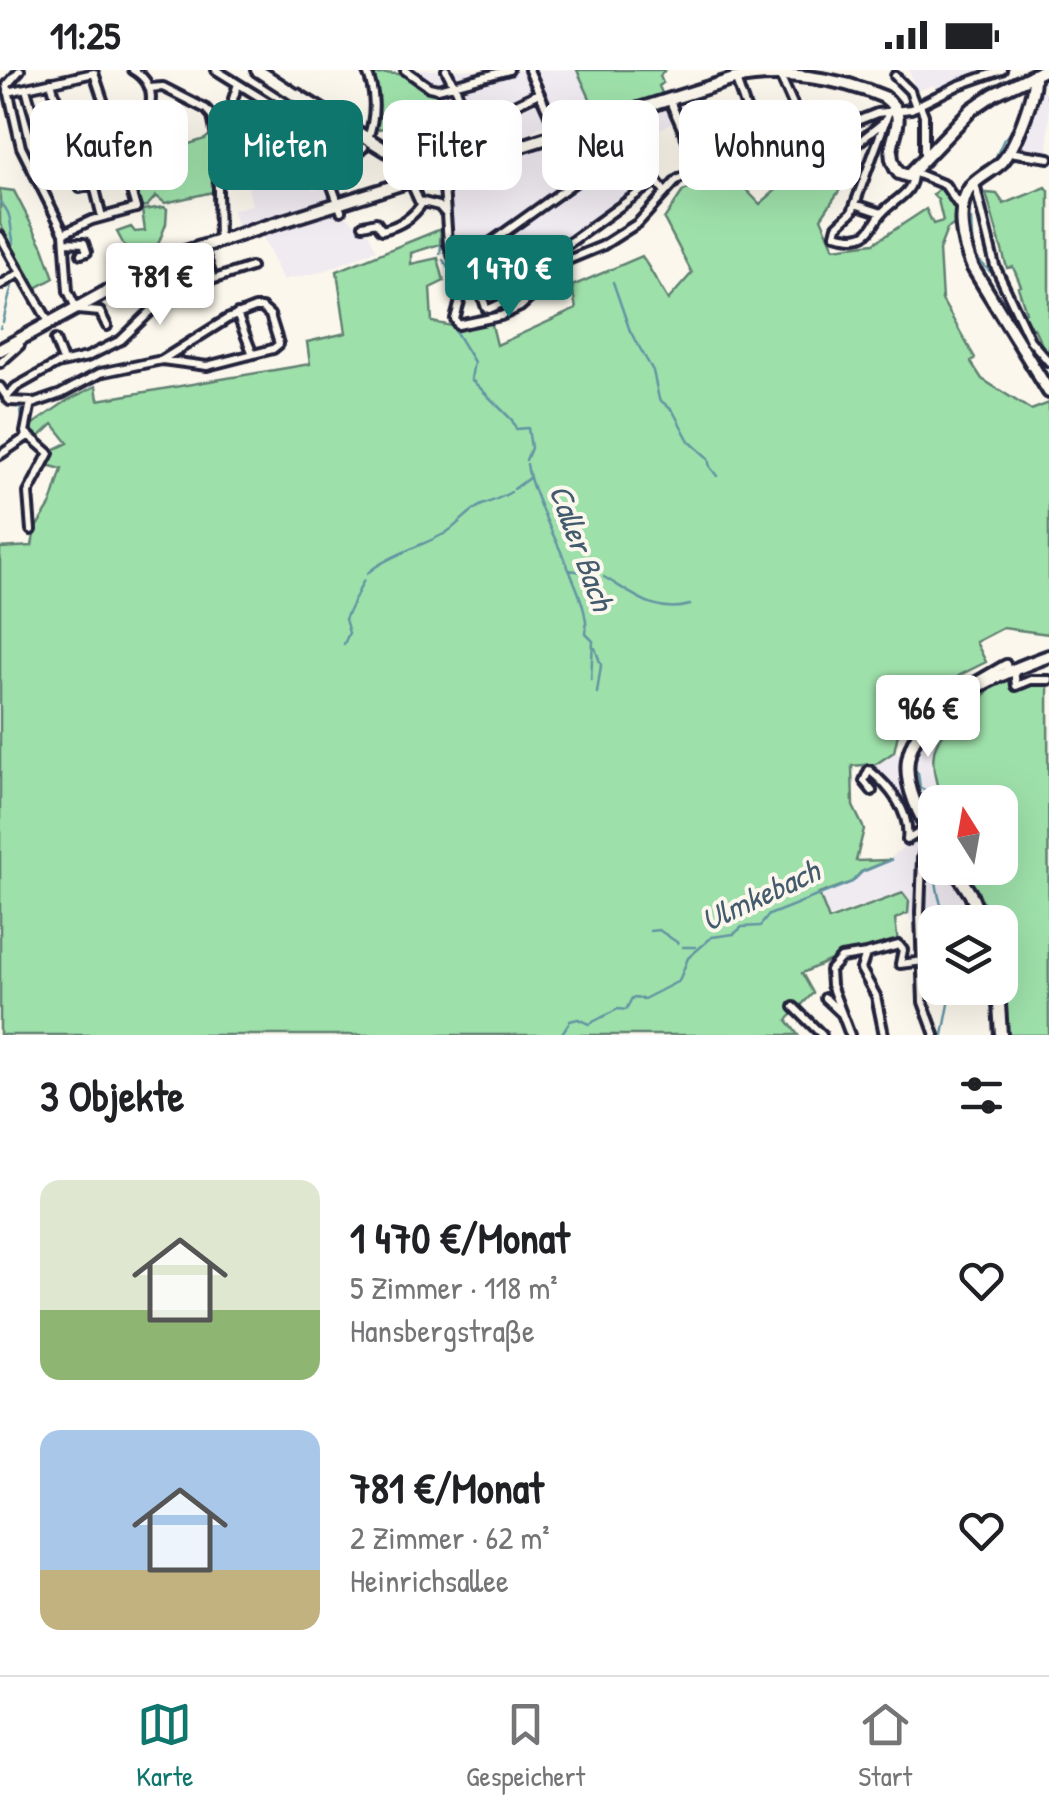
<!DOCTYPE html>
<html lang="de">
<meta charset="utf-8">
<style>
body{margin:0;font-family:"Patrick Hand",sans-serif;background:#f6f6f6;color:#202124;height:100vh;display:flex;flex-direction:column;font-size:38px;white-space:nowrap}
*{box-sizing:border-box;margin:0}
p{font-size:32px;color:#757577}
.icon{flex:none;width:55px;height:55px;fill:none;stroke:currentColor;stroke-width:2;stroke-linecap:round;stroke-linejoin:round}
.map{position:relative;height:965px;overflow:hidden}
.sheet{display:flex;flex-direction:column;background:#fff;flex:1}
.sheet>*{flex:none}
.hud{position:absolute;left:30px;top:30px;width:990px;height:90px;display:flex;gap:20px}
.needle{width:65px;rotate:349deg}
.buttons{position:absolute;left:918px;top:715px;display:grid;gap:20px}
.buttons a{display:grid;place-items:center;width:100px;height:100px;border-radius:20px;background:#fff;box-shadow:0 10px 40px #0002;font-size:50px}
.price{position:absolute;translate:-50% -85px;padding:0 22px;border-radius:10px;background:#fff;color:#222;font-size:32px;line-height:65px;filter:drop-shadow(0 2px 5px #0008)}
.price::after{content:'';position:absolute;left:50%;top:60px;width:30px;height:22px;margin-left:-15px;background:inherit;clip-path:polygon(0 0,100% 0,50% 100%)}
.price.selected{background:#0f766e;color:#fff}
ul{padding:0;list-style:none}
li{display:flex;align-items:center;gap:30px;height:250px;padding:0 40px}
li span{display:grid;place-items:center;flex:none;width:280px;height:200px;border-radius:20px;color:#555}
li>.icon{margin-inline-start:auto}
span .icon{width:120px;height:120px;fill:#fffc;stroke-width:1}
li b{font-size:42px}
h2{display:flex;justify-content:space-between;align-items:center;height:120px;padding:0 40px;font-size:42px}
.chip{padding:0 35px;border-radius:20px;background:#fff;box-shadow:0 10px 40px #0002;font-size:35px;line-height:90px}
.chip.selected{background:#0f766e;color:#fff}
.status{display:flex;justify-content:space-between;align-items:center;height:70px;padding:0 50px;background:#fff;direction:ltr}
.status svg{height:28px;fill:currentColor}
.dock{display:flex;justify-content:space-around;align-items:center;height:140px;border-top:2px solid #e0e0e0;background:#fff;font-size:28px;color:#757577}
.dock a{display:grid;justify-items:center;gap:5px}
.dock .selected{color:#0f766e}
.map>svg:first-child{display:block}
.built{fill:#f0eaf1}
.green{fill:#9ee0aa;stroke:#608172;stroke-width:2.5}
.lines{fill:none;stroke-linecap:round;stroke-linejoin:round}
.stream{stroke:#6395a2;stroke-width:2.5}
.minor-casing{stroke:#22223b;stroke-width:14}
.major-casing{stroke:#22223b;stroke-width:18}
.minor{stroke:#fbf7ec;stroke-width:6}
.major{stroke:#fbf7ec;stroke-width:10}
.labels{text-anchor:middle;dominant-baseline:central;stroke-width:8;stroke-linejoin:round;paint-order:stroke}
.water-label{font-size:32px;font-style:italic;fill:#435b6e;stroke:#fbf7ec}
</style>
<div class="status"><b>11:25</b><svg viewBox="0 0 49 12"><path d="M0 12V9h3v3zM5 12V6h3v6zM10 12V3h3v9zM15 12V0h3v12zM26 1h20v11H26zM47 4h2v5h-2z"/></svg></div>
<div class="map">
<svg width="1049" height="965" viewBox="0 0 1049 965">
<rect width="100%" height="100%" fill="#fbf7ec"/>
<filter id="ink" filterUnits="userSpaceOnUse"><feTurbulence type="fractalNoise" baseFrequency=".01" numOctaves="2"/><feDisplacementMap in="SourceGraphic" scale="20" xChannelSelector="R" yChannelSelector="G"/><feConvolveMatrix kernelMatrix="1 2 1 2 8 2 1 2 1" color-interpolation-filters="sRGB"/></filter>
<g filter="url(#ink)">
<path class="built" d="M402 0H577L592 33 517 68 474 82 456 84 436 20Z
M909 0H997L938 23 934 15 916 21Z
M1033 21H1049L1048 86 1013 81Z
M668 31 677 50 628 76 651 109 641 118 554 182 519 201 474 218 466 215 450 175 447 117 484 104 481 89Z
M252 69 257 93 306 87 313 120 329 115 340 142 369 164 376 180 321 202 283 210 260 161 239 164 233 140 252 135 247 111 220 117 219 74Z
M977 619 989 622 980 633 940 663 931 697 939 721 932 727 935 733V798H972L963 810 982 852H935V888L925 874 919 872 908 843 909 831 903 822 827 848 819 825 852 813 862 802 883 795 909 772V751L877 707 876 694 894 681 912 690 915 672 940 644Z"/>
<path class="green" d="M367 0 374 5C398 0 415 7 436 19L451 67 430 74 391 57 372 60 374 50Z
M577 0H665L660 6 663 13 659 16 664 28 561 59 556 51 592 33Z
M215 61 217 121 165 133 156 126 147 136 139 137 130 109 156 92 152 93 151 86 205 69Z
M805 87 841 118 821 148 834 178 874 173 926 139 933 154 943 151 938 130 933 125 942 115 956 133 960 151 947 159 939 180 942 230 975 288 971 292 982 309 1031 340 1049 333V564L1003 558 976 572 986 592 960 605 914 643 913 649 898 664 894 682 876 694 852 696 853 736 864 759 856 791 890 790 861 802 852 812 819 824 829 850 903 823 909 831 908 843 895 849 898 873 872 881 842 885 802 903 813 923 787 950 798 965H0V478L32 476 35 459 51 434 62 399 47 395 51 381 68 373 53 354 35 371 27 358 68 330 96 316 98 330 310 294 307 272 346 263 337 201 441 159 440 174 411 183V194L438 188 444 211 430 218 432 252 457 257 491 251 497 275 576 239 572 216 642 186 668 230 692 203 664 149 683 121 730 103 760 134 800 99Z
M1046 117 1049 121V291L1038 296 1016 262 1023 257 1037 280 1043 277 1034 258 1028 260 1022 244 1026 242 1018 217 1021 216 1013 197 1007 198 986 123 997 124 1004 134Z
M0 119 14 121 43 177 54 208 36 218 0 154Z
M164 137 167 139 166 154 154 185 134 194 117 162 131 157 135 162 145 161 142 140Z
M1014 600 1013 613 1048 611 1049 965H1002L1000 852H984L964 809 972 798H1000V732L935 733 932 727 939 721C914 646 977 662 992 609Z"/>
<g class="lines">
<path class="stream" d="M1047 27H1049
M993 93 1004 69 1015 59
M0 132C14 145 9 157 14 173L10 176
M971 149 973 185 998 209
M440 184 443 159
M443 190C461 211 454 226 450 252
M613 212 630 261 653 301 659 329 673 341 689 371 708 388 710 397 717 406
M3 252 13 211
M0 258 1 256
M454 259 474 292 471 309 512 350 516 359 528 358 531 378 526 390
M1024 271 1039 295
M1049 311V312
M15 333 21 340 23 358
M527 394C533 440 592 525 586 564L593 571 591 610
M514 419 529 408
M569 500 597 504
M367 504C379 490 425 474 444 464 458 456 468 441 482 435 492 431 501 428 511 422
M604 507C633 524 656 545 690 535
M344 574 349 563 345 549 364 510
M595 578 601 595 597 623
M917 659V653L930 644
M913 699 918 703 920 718 935 724 942 732
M937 798C934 815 940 836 949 852
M650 861 659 860 678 873
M683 877H695
M561 965 570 951 578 949 589 954 618 939 626 940 632 928 644 929 679 911 688 888 712 867 734 864 742 857 760 856 769 845 852 812 862 802 891 790
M943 965 950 929 946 918"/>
<g class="minor-casing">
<path id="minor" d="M20 0 7 15 21 77 64 163 68 221 77 240 100 242 107 256
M216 0 277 38 292 59
M366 0C376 21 376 46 368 68
M405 0 429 17 438 19 509 0
M446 0 457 21 476 83 483 88
M529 0 558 64
M779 3 809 70
M895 6 910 21 916 37
M736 10 759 75
M51 12 71 82 75 88C89 89 118 84 130 76 136 72 140 63 143 56 154 35 156 13 133 0
M238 14 233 29 244 69
M149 18 163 17 206 39 212 46 217 72 219 170
M26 19 42 74
M8 22 94 3 113 60
M669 29 699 97
M920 35 924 45V87
M889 41 852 142 837 156 835 164C845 166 857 170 867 163 873 158 876 150 881 144 893 129 914 125 913 102L945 115 962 140
M33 42 58 35
M466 50 512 36 539 23
M309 53 341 141
M217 72C241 69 300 66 314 46
M1009 82 1049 88
M325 101 350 90 364 77
M443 102 448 173 464 217 455 249 458 255 501 246 520 237 561 200 563 192 602 176 638 153 677 110 712 90 759 75 809 70 877 43 911 39 959 15 1002 0
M820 103 885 51
M410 111 419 131 439 136 446 144
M975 114 995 196 1030 270 1049 292
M94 115 102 147
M855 134 882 143
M363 155 376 152 382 160C400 156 413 148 423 132
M64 163 92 150 136 138 127 107 80 118
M0 166 49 252
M65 172 84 173 87 182 81 184
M202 177 213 209
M453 184 490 173 620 80 634 82 665 122
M146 199 162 234
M0 215 20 203
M465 218 473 222 480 219 550 187 655 111
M480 219 486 238 489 239C506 231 525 225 518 204
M237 244 252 282
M55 270 63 291
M0 293 20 275 19 271
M0 317 9 330
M7 327 16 317 57 294 87 287 121 270 153 239 202 213 251 197
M10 331 31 332 25 362 49 383 28 423 31 460
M32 334 61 324 100 303 162 290 227 249 255 238H262L270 245 279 274 273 279 207 296 162 290
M0 385 28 366
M1014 599 1016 616 1031 610H1049
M954 624 1002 596 1006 594 1008 601
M872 721 864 711 869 700C889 716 911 742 907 770L927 758
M931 765 926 771 922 788 920 843 923 932 935 965
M825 928 842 944
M794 937 822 965
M850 965 831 915 830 900 841 888 866 884
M884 965 876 926 861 899 866 884 899 875 903 880 900 894 924 891"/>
</g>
<g class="major-casing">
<path id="major" d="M257 0 300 28
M1034 5C1035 26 1016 76 1002 92 993 101 980 106 971 116 954 138 963 176 973 198L1049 322
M297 25 402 90 436 102
M0 280 172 186 734 9C783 0 837 7 884 27 918 52 875 73 899 103L908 106 972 39 994 24 1044 0
M935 771C921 749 904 717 908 690 915 636 1005 602 1049 586
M954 798 971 825 982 852
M998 918 1001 965"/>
</g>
<use href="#minor" class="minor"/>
<use href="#major" class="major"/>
</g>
</g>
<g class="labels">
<g class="water-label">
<text transform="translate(582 477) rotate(70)">Caller Bach</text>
<text transform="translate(760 825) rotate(-25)">Ulmkebach</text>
</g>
</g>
</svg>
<div class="buttons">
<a><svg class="needle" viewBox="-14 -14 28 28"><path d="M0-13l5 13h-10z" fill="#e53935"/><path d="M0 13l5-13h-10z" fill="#757577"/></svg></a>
<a><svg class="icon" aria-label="layers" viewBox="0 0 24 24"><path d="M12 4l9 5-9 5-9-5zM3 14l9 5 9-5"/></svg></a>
</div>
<b class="price selected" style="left:509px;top:250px">1 470 €</b>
<b class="price" style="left:160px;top:258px">781 €</b>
<b class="price" style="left:928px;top:690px">966 €</b>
<div class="hud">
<a class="chip">Kaufen</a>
<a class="chip selected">Mieten</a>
<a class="chip">Filter</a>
<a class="chip">Neu</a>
<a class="chip">Wohnung</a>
</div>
</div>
<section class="sheet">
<h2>3 Objekte<svg class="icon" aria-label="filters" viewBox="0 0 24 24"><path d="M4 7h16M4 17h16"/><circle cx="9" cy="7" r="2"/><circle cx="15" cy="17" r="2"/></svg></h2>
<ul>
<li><span style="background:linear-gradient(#dfe7d0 65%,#8fb573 0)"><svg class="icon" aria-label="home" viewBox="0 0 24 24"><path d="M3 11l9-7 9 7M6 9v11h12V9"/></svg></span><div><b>1 470 €/Monat</b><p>5 Zimmer · 118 m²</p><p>Hansbergstraße</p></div><svg class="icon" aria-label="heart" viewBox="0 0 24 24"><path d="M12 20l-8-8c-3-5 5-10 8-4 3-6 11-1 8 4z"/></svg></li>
<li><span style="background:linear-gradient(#a9c7e8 70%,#c2b280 0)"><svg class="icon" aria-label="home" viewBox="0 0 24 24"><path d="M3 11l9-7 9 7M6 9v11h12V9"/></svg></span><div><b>781 €/Monat</b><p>2 Zimmer · 62 m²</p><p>Heinrichsallee</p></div><svg class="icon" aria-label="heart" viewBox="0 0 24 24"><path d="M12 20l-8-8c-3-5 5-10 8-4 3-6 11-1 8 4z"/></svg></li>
</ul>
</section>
<nav class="dock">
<a class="selected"><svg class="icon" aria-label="map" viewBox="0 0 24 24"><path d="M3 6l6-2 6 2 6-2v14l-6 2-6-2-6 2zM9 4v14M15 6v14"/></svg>Karte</a>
<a><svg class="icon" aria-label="saved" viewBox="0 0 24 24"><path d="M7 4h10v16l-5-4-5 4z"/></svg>Gespeichert</a>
<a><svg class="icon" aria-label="home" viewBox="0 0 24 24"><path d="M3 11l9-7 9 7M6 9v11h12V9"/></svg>Start</a>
</nav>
